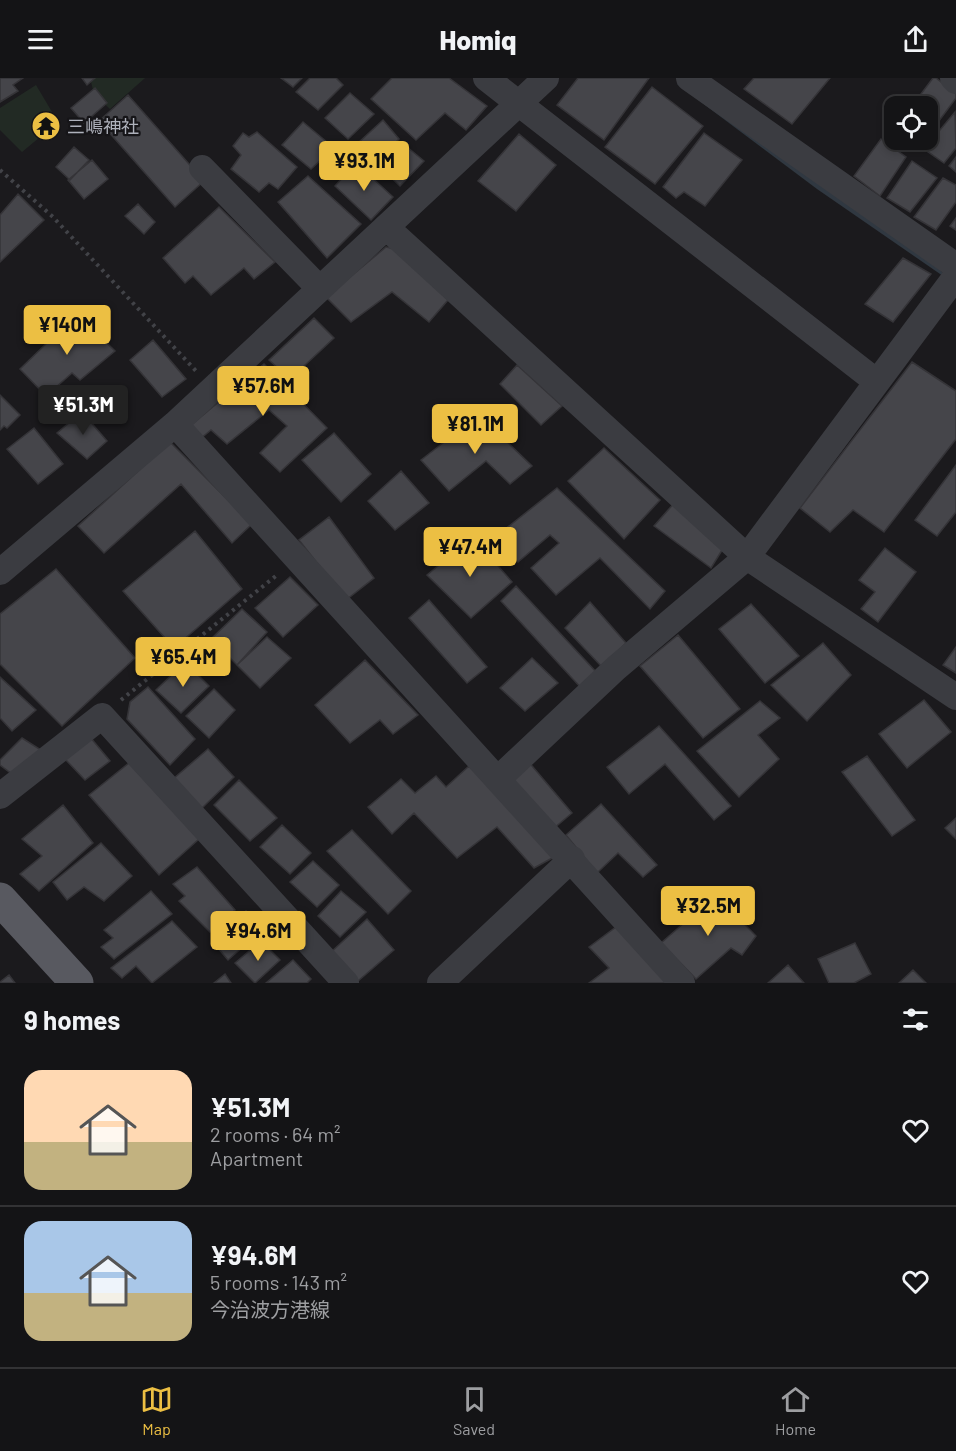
<!DOCTYPE html>
<meta charset="utf-8">
<style>
body{margin:0;font-family:Barlow,"Noto Sans JP",sans-serif;background:#1d1d1f;color:#f1f3f6;height:100vh;display:flex;flex-direction:column;font-size:22px;white-space:nowrap}
*{box-sizing:border-box;margin:0}
p{font-size:20px;color:#9d9ea1}
.icon{flex:none;width:33px;height:33px;fill:none;stroke:currentColor;stroke-width:2;stroke-linecap:round;stroke-linejoin:round}
.map{position:relative;height:905px;overflow:hidden}
.sheet{display:flex;flex-direction:column;background:#141416;flex:1}
.sheet>*{flex:none}
.fabs{position:absolute;left:884px;top:18px;display:grid;gap:12px}
.fabs a{display:grid;place-items:center;width:54px;height:54px;border-radius:12px;background:#141416;box-shadow:0 3px 9px #0003,0 0 0 2px #333335;font-size:30px}
.price{position:absolute;translate:-50% -51px;padding:0 14px;border-radius:6px;background:#ecbf43;color:#111;font-size:20px;line-height:39px;filter:drop-shadow(0 2px 3px #0008)}
.price::after{content:'';position:absolute;left:50%;top:36px;width:18px;height:14px;margin-left:-9px;background:inherit;clip-path:polygon(0 0,100% 0,50% 100%)}
.price.on{background:#222;color:#fff}
ul{padding:0;list-style:none}
li{display:flex;align-items:center;gap:18px;height:150px;padding:0 24px}
li+li{border-top:2px solid #333335}
li span{display:grid;place-items:center;flex:none;width:168px;height:120px;border-radius:18px;color:#555}
li>.icon{margin-inline-start:auto}
span .icon{width:72px;height:72px;fill:#fffc;stroke-width:1}
li b{font-size:26px}
h2{display:flex;justify-content:space-between;align-items:center;height:72px;padding:0 24px;font-size:26px}
header{display:flex;justify-content:space-between;align-items:center;height:78px;padding:0 24px;background:#141416;font-size:27px;font-weight:800}
.tabs{display:flex;justify-content:space-around;align-items:center;height:84px;border-top:2px solid #333335;background:#141416;font-size:16px;color:#9d9ea1}
.tabs a{display:grid;justify-items:center;gap:3px}
.tabs .on{color:#ecbf43}
.map>svg:first-child{display:block}
.green{fill:#222a24}
.water{fill:#303841}
.building{fill:#45454a;stroke:#353438;stroke-width:1.5}
.lines{fill:none;stroke-linecap:round;stroke-linejoin:round}
.path{stroke:#424348;stroke-width:4;stroke-dasharray:3 4.5;stroke-linecap:butt}
.street{stroke:#3b3c41;stroke-width:26}
.primary{stroke:#585960;stroke-width:33}
.labels{text-anchor:middle;dominant-baseline:central;stroke-width:4.5;stroke-linejoin:round;paint-order:stroke}
.poi-label{font-size:18px;fill:#aeb1bb;stroke:#161518;text-anchor:start}
</style>
<header><svg class="icon" aria-label="menu" viewBox="0 0 24 24"><path d="M4 6h16M4 12h16M4 18h16"/></svg>Homiq<svg class="icon" aria-label="share" viewBox="0 0 24 24"><path d="M12 15V3M7 8l5-5 5 5M5 13v7h14v-7"/></svg></header>
<div class="map">
<svg width="956" height="905" viewBox="0 0 956 905">
<rect width="100%" height="100%" fill="#1b1a1d"/>
<path class="green" d="M90 0H145L110 31 94 16Z
M36 7 58 44 22 74 0 52V30Z"/>
<path class="water" d="M684 1 900 155 956 207 817 111 677 6Z"/>
<path class="building" d="M0 0H23L13 7 18 13 0 24Z
M82 0H95L87 7Z
M281 0H302L293 9Z
M310 0H336L343 7 318 32 296 14Z
M392 0H449L487 28 466 52 445 35 416 62 371 21Z
M578 0H649L604 62 557 27Z
M754 0H830L792 46 744 11Z
M933 0H936L956 16V20L927 59V28H912Z
M652 9 703 48 655 106 605 69Z
M95 10 107 25 84 45 71 30Z
M350 15 374 36 348 61 325 40Z
M128 17 204 103 175 129 99 43Z
M955 34 956 70 944 85 924 71Z
M383 42 399 61 376 84 357 66Z
M303 44 334 70 311 91 282 67Z
M257 54 297 89 278 111 269 105 259 114 231 91 241 77 233 68 243 55 249 59Z
M704 55 742 82 705 128 684 114 676 120 663 109Z
M519 56 556 87 516 133 478 103Z
M881 61 906 79 880 118 854 98Z
M401 64 424 83 400 108 379 88Z
M74 69 89 82 70 102 56 89Z
M956 79V94L949 88Z
M92 82 108 101 84 121 68 102Z
M912 83 937 100 910 134 887 120Z
M356 85 393 119 371 142 335 108Z
M308 98 361 146 327 180 278 124Z
M943 100 956 107V124L936 152 914 139Z
M18 116 44 142 0 184V137Z
M138 126 155 144 144 156 125 138Z
M219 129 275 184 254 201 244 190 211 217 193 198 185 205 163 180Z
M956 140V152L950 148Z
M386 169 395 171 448 222 429 244 392 214 351 244 326 219Z
M903 180 931 196 893 244 865 226Z
M77 236 115 273 80 302 72 295 46 318 20 291Z
M314 240 334 260 290 301 269 282Z
M153 262 186 301 162 319 130 282Z
M912 284 956 313V361L884 454 853 432 830 454 800 430Z
M264 286 327 350 280 394 260 375 287 348 269 332 227 366 211 352 200 361 190 348Z
M517 287 562 328 541 347 500 306Z
M0 317 20 337 7 350 4 348 0 352Z
M82 334 107 363 87 381 57 355Z
M479 337 532 388 510 406 486 383 449 413 421 382Z
M34 350 63 386 38 406 7 371Z
M334 355 371 396 341 424 302 382Z
M170 364 252 446 232 465 181 406 104 475 78 448Z
M604 370 660 422 624 461 568 403Z
M956 387V434L937 458 915 442Z
M401 393 429 425 395 452 368 423Z
M557 410 665 513 650 531 600 480 556 517 531 490 559 465 550 457 518 484 494 460Z
M676 423 724 469 711 490 654 448Z
M329 439 374 500 346 522 299 462Z
M195 453 242 511 174 570 123 513Z
M473 459 512 504 471 540 427 497Z
M885 470 916 494 878 544 861 531 875 514 859 502Z
M56 491 135 580 62 648 0 586V536Z
M290 499 318 527 283 559 255 530Z
M516 508 599 597 583 612 501 523Z
M429 522 487 589 467 605 409 540Z
M590 524 626 565 602 589 565 550Z
M751 526 799 578 765 605 719 551Z
M242 531 267 554 237 587 211 561Z
M678 557 740 631 703 660 640 588Z
M267 559 291 580 260 610 237 587Z
M823 565 851 597 807 643 771 607Z
M956 569V595L943 587Z
M532 580 558 605 525 633 500 610Z
M365 582 418 637 393 656 380 642 350 665 315 627Z
M185 584 209 608 181 635 156 612Z
M0 599 36 632 12 653 0 640Z
M148 609 195 661 170 687 127 641 130 624Z
M214 611 235 632 209 660 186 638Z
M924 622 951 654 907 690 879 656Z
M760 623 780 640 758 657 779 681 739 719 697 673Z
M659 648 731 728 714 742 665 686 629 716 607 689Z
M90 659 110 683 85 702 65 681Z
M22 660 41 672 12 696 0 687V682Z
M208 671 234 699 202 730 173 701Z
M867 678 915 742 892 758 842 694Z
M527 682 572 735 553 751 505 701Z
M129 685 199 761 159 797 89 717Z
M469 688 556 778 534 790 497 749 457 780 414 735 392 756 368 729 401 701 415 715 436 698 446 709Z
M239 702 277 740 250 763 214 727Z
M601 726 657 787 643 799 618 775 597 795 566 757Z
M63 727 93 765 39 813 20 796 42 778 22 761Z
M956 740V761L945 750Z
M282 747 311 775 290 796 260 769Z
M352 752 411 813 388 836 327 773Z
M101 765 132 798 104 823 84 809 67 822 53 804Z
M313 783 339 807 317 829 290 804Z
M197 789 235 832 210 854 179 823 185 818 173 806Z
M151 813 172 836 114 881 101 869 113 860 104 852Z
M341 813 366 834 340 859 318 838Z
M716 817 756 858 742 877 731 870 696 901 661 865Z
M246 833 263 851 228 882 212 863Z
M367 841 394 872 358 903 329 876Z
M172 843 197 869 152 905 136 888 122 900 111 890Z
M616 849 671 905H589L609 890 589 869Z
M261 863 280 882 255 905 235 885Z
M855 865 871 896 854 905H829L818 881Z
M293 882 311 901 307 905H266Z
M788 887 804 905H768Z
M913 892 926 905H899Z
M225 896 231 905H214Z
M9 897 15 905H0V904Z"/>
<g class="lines">
<path class="path" d="M0 92 53 139 196 293
M121 622 277 497"/>
<path class="street" d="M486 0 877 304
M689 0 956 188
M953 0 956 3
M202 90 320 211
M386 149 747 479 956 619
M175 346 682 905
M0 494 175 346 546 0
M498 701 616 590 747 479 956 198
M0 718 102 638 346 905
M440 905 572 781"/>
<path class="primary" d="M0 821 77 905"/>
</g>
<defs>
<g id="temple-disc" transform="scale(1.5)"><circle r="9.5" fill="#ecbf43" stroke="#161518"/><path d="M0-6L5-2H3V0L6.5 2.5H4V6H1.5V3h-3V6H-4V2.5H-6.5L-3 0V-2H-5Z" fill="#111"/></g>
</defs>
<g fill-rule="evenodd">
<use href="#temple-disc" x="46" y="48"/>
</g>
<g class="labels">
<g class="poi-label">
<text x="67" y="48">三嶋神社</text>
</g>
</g>
</svg>
<div class="fabs">
<a><svg class="icon" aria-label="locate" viewBox="0 0 24 24"><circle cx="12" cy="12" r="6"/><path d="M12 2v4M12 18v4M2 12h4M18 12h4"/></svg></a>
</div>
<b class="price" style="left:364px;top:114px">¥93.1M</b>
<b class="price" style="left:67px;top:278px">¥140M</b>
<b class="price" style="left:263px;top:339px">¥57.6M</b>
<b class="price on" style="left:83px;top:358px">¥51.3M</b>
<b class="price" style="left:475px;top:377px">¥81.1M</b>
<b class="price" style="left:470px;top:500px">¥47.4M</b>
<b class="price" style="left:183px;top:610px">¥65.4M</b>
<b class="price" style="left:708px;top:859px">¥32.5M</b>
<b class="price" style="left:258px;top:884px">¥94.6M</b>
</div>
<section class="sheet">
<h2>9 homes<svg class="icon" aria-label="filters" viewBox="0 0 24 24"><path d="M4 7h16M4 17h16"/><circle cx="9" cy="7" r="2"/><circle cx="15" cy="17" r="2"/></svg></h2>
<ul>
<li><span style="background:linear-gradient(#ffd9b3 60%,#c2b280 0)"><svg class="icon" aria-label="home" viewBox="0 0 24 24"><path d="M3 11l9-7 9 7M6 9v11h12V9"/></svg></span><div><b>¥51.3M</b><p>2 rooms · 64 m²</p><p>Apartment</p></div><svg class="icon" aria-label="heart" viewBox="0 0 24 24"><path d="M12 20l-8-8c-3-5 5-10 8-4 3-6 11-1 8 4z"/></svg></li>
<li><span style="background:linear-gradient(#a9c7e8 60%,#c2b280 0)"><svg class="icon" aria-label="home" viewBox="0 0 24 24"><path d="M3 11l9-7 9 7M6 9v11h12V9"/></svg></span><div><b>¥94.6M</b><p>5 rooms · 143 m²</p><p>今治波方港線</p></div><svg class="icon" aria-label="heart" viewBox="0 0 24 24"><path d="M12 20l-8-8c-3-5 5-10 8-4 3-6 11-1 8 4z"/></svg></li>
</ul>
</section>
<nav class="tabs">
<a class="on"><svg class="icon" aria-label="map" viewBox="0 0 24 24"><path d="M3 6l6-2 6 2 6-2v14l-6 2-6-2-6 2zM9 4v14M15 6v14"/></svg>Map</a>
<a><svg class="icon" aria-label="saved" viewBox="0 0 24 24"><path d="M7 4h10v16l-5-4-5 4z"/></svg>Saved</a>
<a><svg class="icon" aria-label="home" viewBox="0 0 24 24"><path d="M3 11l9-7 9 7M6 9v11h12V9"/></svg>Home</a>
</nav>
